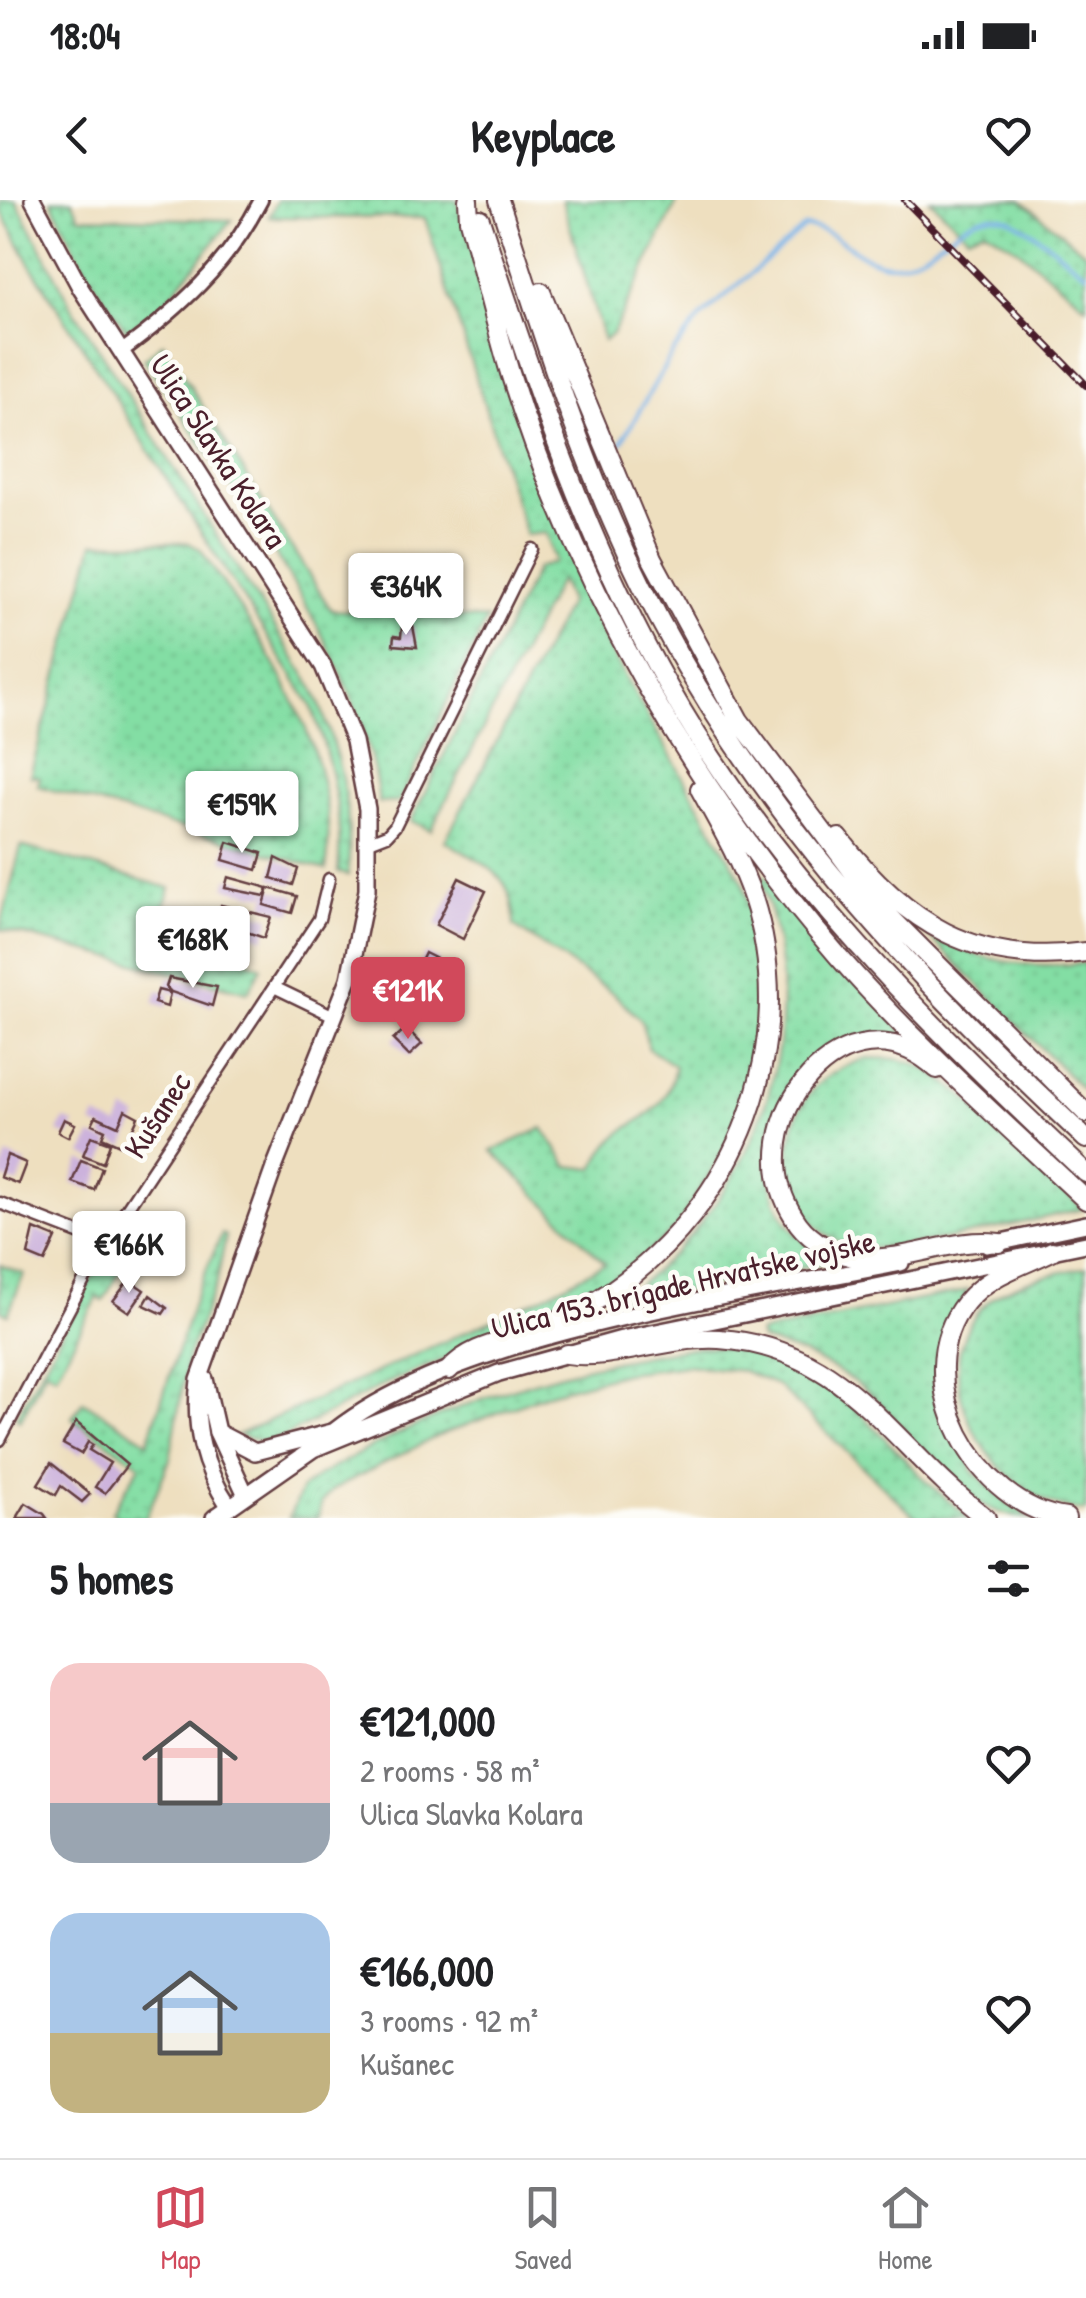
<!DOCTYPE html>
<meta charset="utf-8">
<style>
body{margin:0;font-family:"Patrick Hand",sans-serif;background:#f6f6f6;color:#202124;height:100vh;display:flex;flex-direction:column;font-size:38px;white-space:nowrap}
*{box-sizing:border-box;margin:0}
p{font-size:32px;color:#757577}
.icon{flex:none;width:55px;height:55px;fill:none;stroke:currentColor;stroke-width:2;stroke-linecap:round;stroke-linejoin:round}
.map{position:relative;height:1318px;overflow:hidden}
.details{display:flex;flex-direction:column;background:#fff;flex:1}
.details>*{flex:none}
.price{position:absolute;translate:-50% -85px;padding:0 22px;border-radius:10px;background:#fff;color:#222;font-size:32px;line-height:65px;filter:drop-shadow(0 2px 5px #0008)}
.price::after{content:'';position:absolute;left:50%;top:60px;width:30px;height:22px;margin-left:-15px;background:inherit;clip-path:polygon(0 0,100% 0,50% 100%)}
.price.selected{background:#d1495b;color:#fff}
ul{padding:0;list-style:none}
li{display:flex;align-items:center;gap:30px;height:250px;padding:0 50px}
li span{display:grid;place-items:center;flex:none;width:280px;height:200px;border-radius:30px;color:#555}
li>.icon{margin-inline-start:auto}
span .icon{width:120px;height:120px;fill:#fffc;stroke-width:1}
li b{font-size:42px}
h2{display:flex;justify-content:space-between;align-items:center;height:120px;padding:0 50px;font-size:42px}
.status{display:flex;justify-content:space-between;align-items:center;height:70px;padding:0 50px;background:#fff;direction:ltr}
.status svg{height:28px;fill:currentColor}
header{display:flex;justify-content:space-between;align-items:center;height:130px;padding:0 50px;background:#fff;font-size:45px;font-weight:700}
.dock{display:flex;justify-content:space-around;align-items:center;height:140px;border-top:2px solid #e0e0e0;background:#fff;font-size:28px;color:#757577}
.dock a{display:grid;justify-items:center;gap:5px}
.dock .selected{color:#d1495b}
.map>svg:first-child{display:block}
.grass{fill:url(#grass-dots);stroke:#667e68;stroke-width:2.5}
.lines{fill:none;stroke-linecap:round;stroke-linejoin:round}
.stream{stroke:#76b0e6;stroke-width:4}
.building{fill:#ccb2dc}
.minor-casing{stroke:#633c41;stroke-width:15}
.tertiary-casing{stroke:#633c41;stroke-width:18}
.secondary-casing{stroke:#633c41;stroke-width:20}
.primary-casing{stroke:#633c41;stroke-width:20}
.motorway-casing{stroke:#633c41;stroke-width:22}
.minor{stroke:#fff;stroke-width:10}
.tertiary{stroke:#fff;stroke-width:12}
.secondary{stroke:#fff;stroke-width:15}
.primary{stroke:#fff;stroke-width:15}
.motorway{stroke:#fff;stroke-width:18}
.rail-casing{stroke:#4a1f2b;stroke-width:8}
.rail{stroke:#fdfcf7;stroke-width:4;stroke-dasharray:11;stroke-linecap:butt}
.labels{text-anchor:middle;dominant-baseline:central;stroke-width:9;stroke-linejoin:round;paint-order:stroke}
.street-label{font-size:32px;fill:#4a1f2b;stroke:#fdfcf7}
</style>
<div class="status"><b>18:04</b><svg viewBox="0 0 49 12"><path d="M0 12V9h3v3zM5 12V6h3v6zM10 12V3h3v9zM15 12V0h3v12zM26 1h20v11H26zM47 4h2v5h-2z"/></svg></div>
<header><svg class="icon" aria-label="back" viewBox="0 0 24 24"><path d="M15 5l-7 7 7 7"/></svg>Keyplace<svg class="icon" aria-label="heart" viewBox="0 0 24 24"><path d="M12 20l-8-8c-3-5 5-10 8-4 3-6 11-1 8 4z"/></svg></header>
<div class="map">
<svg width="1086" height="1318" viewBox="0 0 1086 1318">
<defs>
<pattern id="grass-dots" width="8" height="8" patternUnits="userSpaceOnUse" patternTransform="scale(2.5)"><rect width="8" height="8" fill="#83dea4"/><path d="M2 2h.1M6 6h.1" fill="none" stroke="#73be8d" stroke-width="1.8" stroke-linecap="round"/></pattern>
</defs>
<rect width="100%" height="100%" fill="#fdfcf7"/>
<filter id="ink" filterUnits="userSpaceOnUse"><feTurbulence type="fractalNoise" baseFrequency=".01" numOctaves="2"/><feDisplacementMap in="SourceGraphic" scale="20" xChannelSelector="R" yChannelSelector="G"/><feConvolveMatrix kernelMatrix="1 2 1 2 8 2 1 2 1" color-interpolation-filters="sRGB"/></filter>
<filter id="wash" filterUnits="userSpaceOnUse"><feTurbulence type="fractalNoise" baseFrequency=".0048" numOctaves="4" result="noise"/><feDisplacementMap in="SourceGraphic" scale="40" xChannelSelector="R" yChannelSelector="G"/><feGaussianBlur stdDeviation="2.25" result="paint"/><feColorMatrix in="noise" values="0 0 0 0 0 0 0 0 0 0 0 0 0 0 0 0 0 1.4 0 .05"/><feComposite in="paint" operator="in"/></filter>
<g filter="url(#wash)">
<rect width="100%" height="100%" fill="#eedfbf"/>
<path class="grass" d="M0 0H16L71 105 314 489C338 549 354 610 348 675L338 672C344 615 330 558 311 505L33 69 0 9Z
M51 0H72L80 17 232 20 160 108 126 131 84 67Z
M277 0H457L584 394 614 457 743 682 756 735 763 831 742 922 676 1028 611 1084 560 1111 385 1184 270 1244 237 1235 542 1097 605 1063 492 951 543 928 568 966 594 969C619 910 665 931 675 866L649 849 641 820 614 794 514 726C515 673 486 666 445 641L569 402 560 379 431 630 411 621 537 368 555 362 546 333 526 335 425 18 269 17Z
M562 0H678L613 133 604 141Z
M930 0H1021L1086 53V106L1016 48 984 29 968 36Z
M163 143 331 410 487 419 399 602 379 603C364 454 226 285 144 159Z
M94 343H188L200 349C262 440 344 553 326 670L38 586 40 577 30 576Z
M21 646 170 688 160 723 262 767 248 792 0 729Z
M766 676 914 844 862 840C839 857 803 874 786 897 760 931 765 991 789 1025 800 1040 816 1049 832 1059L830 1062 624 1103 623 1097C756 998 818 838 760 678Z
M925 732C977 762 1027 769 1086 763V893Z
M867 858C885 858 903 858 920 866 968 890 1040 970 1083 1009 1033 1019 900 1055 857 1047 785 1034 770 939 814 888 828 873 848 865 867 858Z
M222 1034 226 1036 217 1081 188 1155 170 1259 146 1318H119L112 1312 140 1265 72 1218 83 1201 148 1242 197 1091Z
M106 1052 123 1066 103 1101 98 1097 56 1175 46 1169 20 1221 16 1217Z
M0 1065 24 1074 8 1114 0 1110Z
M1086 1067V1311C1003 1308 922 1190 975 1116 998 1082 1049 1075 1086 1067Z
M968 1090 940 1147 972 1270 1010 1305 1032 1318C957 1318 918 1234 865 1190 834 1165 799 1151 761 1140L759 1133Z
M699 1147C844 1148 870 1244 970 1318H916L777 1185 743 1171 687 1165 625 1173 549 1193 438 1236 332 1290 322 1302 318 1318H289L302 1288 320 1275C438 1206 564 1164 699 1147Z"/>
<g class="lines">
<path class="stream" d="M621 243 673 152 702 116 805 27C837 28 853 57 882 63 930 73 964 0 1009 19 1036 31 1062 56 1086 73"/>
</g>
<g id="blocks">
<path class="building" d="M402 426H413L417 447 393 445 394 436 401 437Z
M228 642 262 653 257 670 223 660Z
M276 658 298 669 293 685 271 678Z
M228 677 268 688 265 696 225 688Z
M459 678 486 691 463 739 436 725Z
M269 688 297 696 292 713 264 705Z
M221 705 271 717 264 738 241 730 243 724 217 717Z
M192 728 209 734 206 742 189 735Z
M212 733 234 739 230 752 209 743Z
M425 753 439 760 424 791 410 784Z
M169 778 217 787 212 806 171 792 166 787Z
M158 790 170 793 167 807 154 803Z
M411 792 420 797 411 812 403 807Z
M406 828 422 844 409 856 393 840Z
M125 910 138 917 124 947 102 937 105 930 92 924 96 916 118 926Z
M64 919 75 924 68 937 58 932Z
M91 936 110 943 103 963 83 955Z
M7 955 26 963 18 984 0 977Z
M81 960 102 968 94 990 72 982Z
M34 1029 56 1038 45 1062 28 1055Z
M129 1080 144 1090 129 1112 113 1101Z
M150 1095 167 1108 163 1114 144 1105Z
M76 1222 127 1265 105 1293 95 1287 110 1263 89 1250 93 1245 88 1242 81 1254 63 1244Z
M51 1263 90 1294 82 1302 61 1286 56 1295 38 1284Z
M26 1303 44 1314 47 1318H17Z"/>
</g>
</g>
<g filter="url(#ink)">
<use href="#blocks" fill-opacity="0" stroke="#633c41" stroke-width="2.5"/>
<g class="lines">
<g class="minor-casing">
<path id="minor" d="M369 642 387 635 395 626 532 349
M274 787 319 719 329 679
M0 1003 104 1043
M0 1240 104 1043 274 787 334 816"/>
</g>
<g class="tertiary-casing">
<path id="tertiary" d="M122 151C179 109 228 65 261 0"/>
</g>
<g class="secondary-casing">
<path id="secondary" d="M33 0 81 89 323 466 354 541 367 609V690L349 779 274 968 199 1180C193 1227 203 1267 229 1306
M205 1179 217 1232 245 1293"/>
</g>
<g class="primary-casing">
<path id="primary" d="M987 1045 1086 1024
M217 1232 255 1252 332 1232
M318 1245C437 1133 740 1096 901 1063
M214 1318 313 1249 499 1173 622 1139 1086 1044"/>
</g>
<g class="motorway-casing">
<path id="motorway" d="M468 0 469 20C483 71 495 123 510 173 576 387 692 587 838 756 914 843 1002 921 1086 1000
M499 0C534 107 567 217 612 321 720 572 890 755 1086 939
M480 19C533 180 585 341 669 488 775 675 931 827 1086 973
M541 92 652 359 739 520 878 705 1086 913
M839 638C905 723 975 767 1086 752
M937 869C848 786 733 922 794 1017 804 1035 828 1052 849 1056 899 1067 949 1036 999 1043
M1052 1051C1022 1066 988 1075 966 1102 904 1179 977 1306 1066 1318
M567 1154C611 1161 669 1136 719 1139 849 1147 893 1249 986 1318
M449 1170C472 1143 513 1141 544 1127 567 1117 591 1105 611 1091 737 1005 801 845 753 698 740 659 719 624 700 589"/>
</g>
<use href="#minor" class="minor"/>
<use href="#tertiary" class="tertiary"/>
<use href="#secondary" class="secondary"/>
<use href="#primary" class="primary"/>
<use href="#motorway" class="motorway"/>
<g class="rail-casing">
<path id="rail" d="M905 0 1086 185"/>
</g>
<use href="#rail" class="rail"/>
</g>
</g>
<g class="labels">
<g class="street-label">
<text transform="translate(219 251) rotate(57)">Ulica Slavka Kolara</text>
<text transform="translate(157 915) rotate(-57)">Kušanec</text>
<text transform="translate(683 1084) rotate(-13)">Ulica 153. brigade Hrvatske vojske</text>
</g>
</g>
</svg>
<b class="price" style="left:406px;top:438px">€364K</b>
<b class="price" style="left:242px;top:656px">€159K</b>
<b class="price" style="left:193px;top:791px">€168K</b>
<b class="price selected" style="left:408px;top:842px">€121K</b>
<b class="price" style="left:129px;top:1096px">€166K</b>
</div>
<section class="details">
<h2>5 homes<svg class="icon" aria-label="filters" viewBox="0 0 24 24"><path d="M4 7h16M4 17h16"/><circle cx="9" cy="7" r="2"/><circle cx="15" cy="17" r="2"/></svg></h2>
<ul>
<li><span style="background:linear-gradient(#f6c9c9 70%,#9aa5b1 0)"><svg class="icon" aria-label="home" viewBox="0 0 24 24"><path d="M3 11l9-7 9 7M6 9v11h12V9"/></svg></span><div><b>€121,000</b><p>2 rooms · 58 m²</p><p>Ulica Slavka Kolara</p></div><svg class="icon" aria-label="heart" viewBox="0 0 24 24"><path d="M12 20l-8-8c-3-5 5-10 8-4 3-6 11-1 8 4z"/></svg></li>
<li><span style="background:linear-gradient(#a9c7e8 60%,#c2b280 0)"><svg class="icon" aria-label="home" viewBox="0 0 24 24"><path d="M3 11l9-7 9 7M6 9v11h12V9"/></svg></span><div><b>€166,000</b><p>3 rooms · 92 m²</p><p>Kušanec</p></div><svg class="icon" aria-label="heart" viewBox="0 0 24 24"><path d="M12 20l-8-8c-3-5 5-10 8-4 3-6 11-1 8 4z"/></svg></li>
</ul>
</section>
<nav class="dock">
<a class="selected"><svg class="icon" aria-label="map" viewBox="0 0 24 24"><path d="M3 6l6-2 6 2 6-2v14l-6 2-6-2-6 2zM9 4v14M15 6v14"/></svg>Map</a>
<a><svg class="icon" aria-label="saved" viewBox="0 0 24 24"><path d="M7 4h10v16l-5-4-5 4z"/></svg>Saved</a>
<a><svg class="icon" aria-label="home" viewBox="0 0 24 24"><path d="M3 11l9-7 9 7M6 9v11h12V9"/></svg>Home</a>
</nav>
